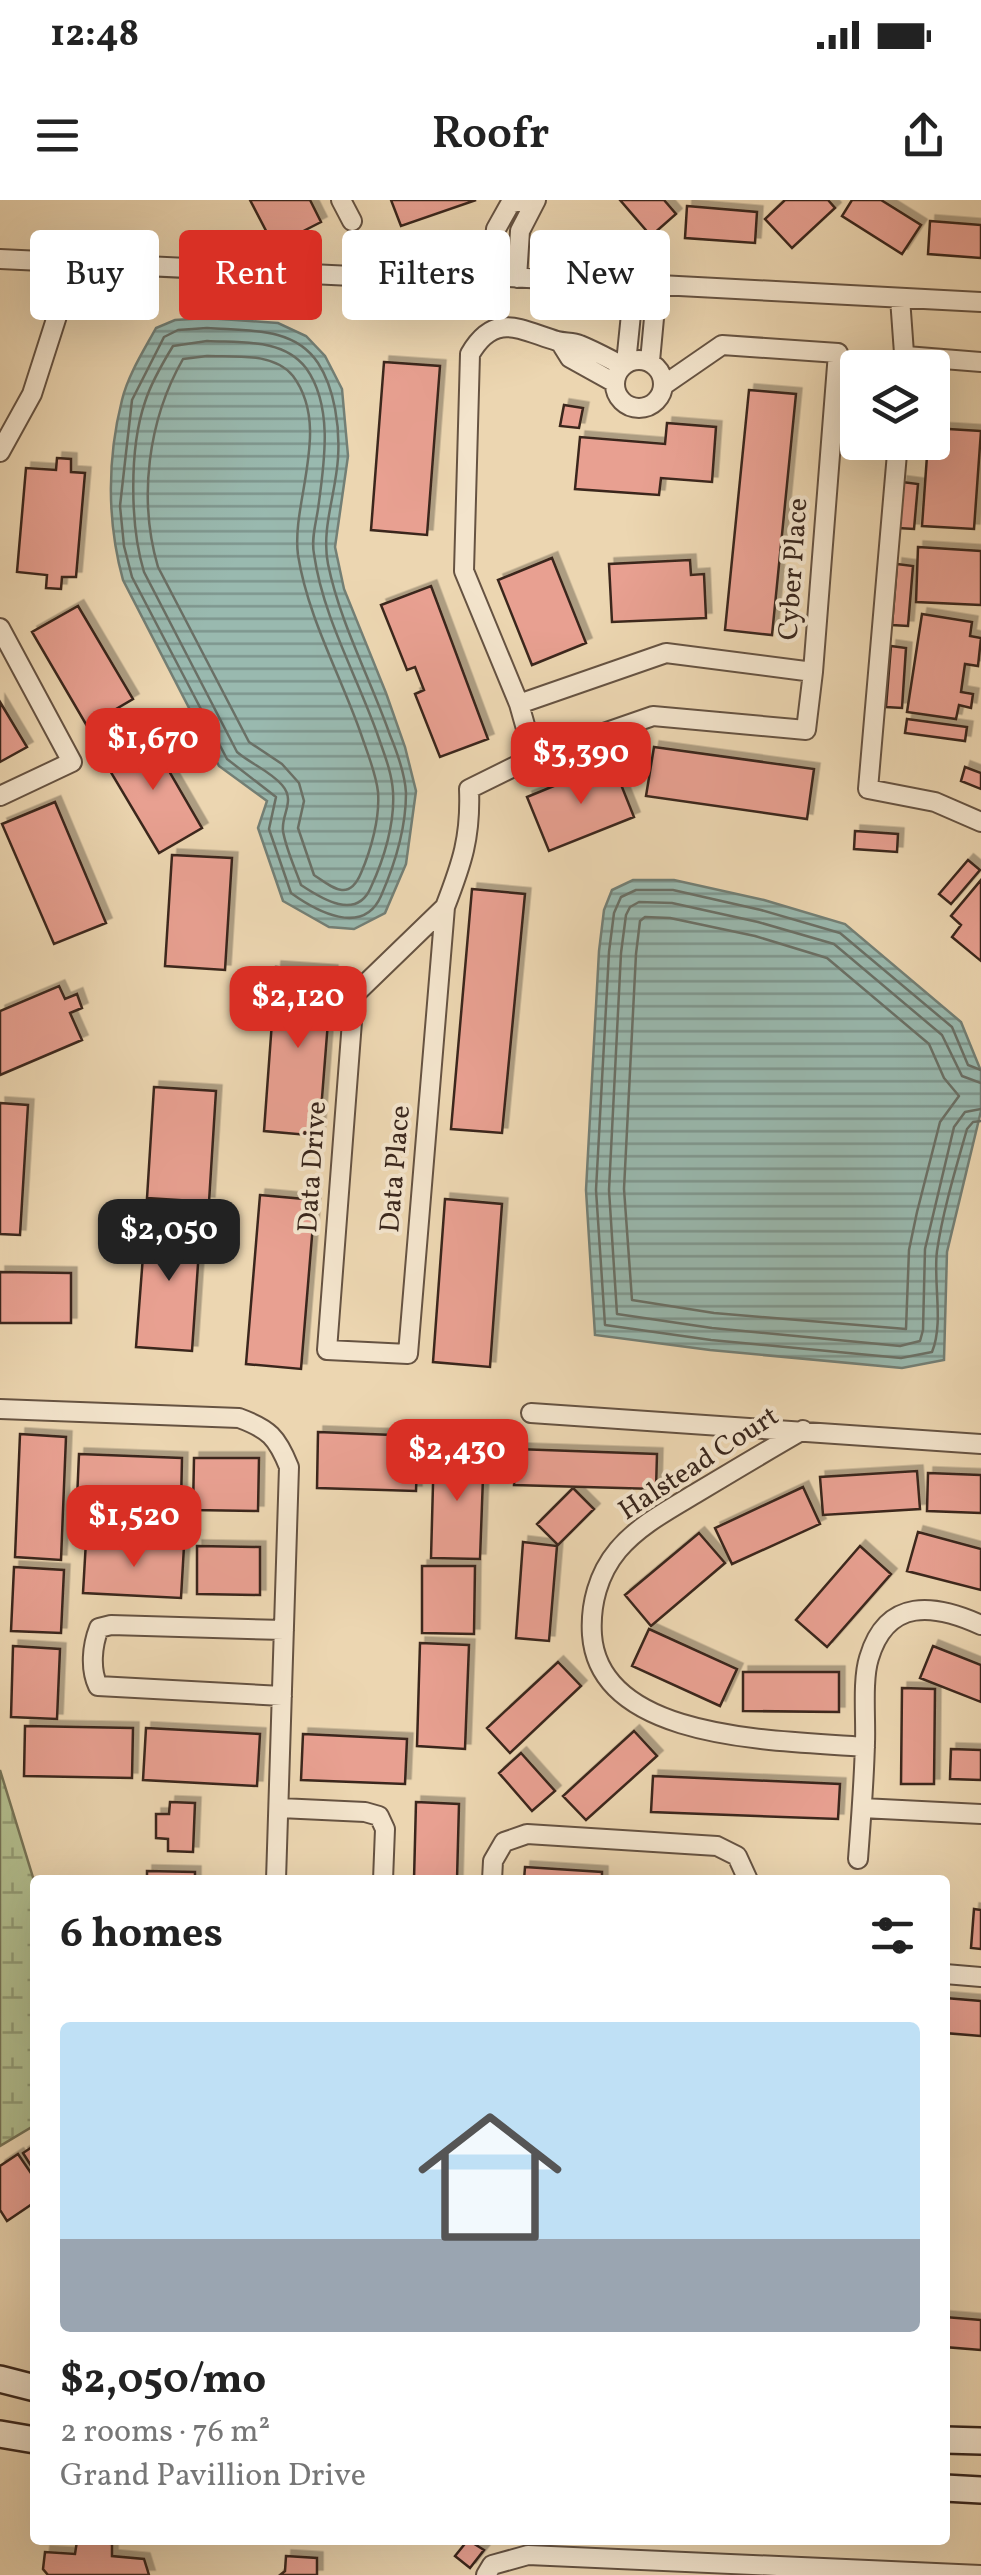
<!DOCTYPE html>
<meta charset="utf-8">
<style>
body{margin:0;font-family:Vollkorn,serif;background:#f2f2f2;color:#222;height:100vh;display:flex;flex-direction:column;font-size:38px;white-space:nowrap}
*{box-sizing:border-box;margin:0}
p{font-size:32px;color:#767676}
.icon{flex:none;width:55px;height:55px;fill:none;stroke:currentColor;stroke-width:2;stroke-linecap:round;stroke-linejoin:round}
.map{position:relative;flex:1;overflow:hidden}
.drawer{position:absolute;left:30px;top:1675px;width:920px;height:670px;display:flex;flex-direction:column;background:#fff;border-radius:10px;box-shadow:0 10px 40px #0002}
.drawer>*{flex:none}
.top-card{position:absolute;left:30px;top:30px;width:922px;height:90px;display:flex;gap:20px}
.controls{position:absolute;left:840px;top:150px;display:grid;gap:20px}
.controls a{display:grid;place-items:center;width:110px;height:110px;border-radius:10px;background:#fff;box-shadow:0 10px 40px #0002;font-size:50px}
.price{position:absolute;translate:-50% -85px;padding:0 22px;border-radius:20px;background:#d93025;color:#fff;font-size:32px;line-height:65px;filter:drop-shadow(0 2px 5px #0008)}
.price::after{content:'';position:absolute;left:50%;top:60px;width:30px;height:22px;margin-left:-15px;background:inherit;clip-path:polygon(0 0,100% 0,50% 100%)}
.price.current{background:#222;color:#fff}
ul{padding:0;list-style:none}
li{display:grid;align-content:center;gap:20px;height:530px;padding:0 30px}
li span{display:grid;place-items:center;height:310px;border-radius:10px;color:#555}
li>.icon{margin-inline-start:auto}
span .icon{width:180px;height:180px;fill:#fffc;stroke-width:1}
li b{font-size:42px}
h2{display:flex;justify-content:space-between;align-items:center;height:120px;padding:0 30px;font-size:42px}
.chip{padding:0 35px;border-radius:10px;background:#fff;box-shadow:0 10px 40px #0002;font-size:35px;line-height:90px}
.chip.current{background:#d93025;color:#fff}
.status{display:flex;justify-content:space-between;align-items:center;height:70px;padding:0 50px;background:#fff;direction:ltr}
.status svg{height:28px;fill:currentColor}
header{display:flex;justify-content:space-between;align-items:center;height:130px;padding:0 30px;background:#fff;font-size:45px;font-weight:600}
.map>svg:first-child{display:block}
.wetland{fill:url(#wetland-marsh);stroke:#767356;stroke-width:2.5}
.water{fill:url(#water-rules);stroke:#737f75;stroke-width:2.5}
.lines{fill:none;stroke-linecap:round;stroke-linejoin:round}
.shore{stroke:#6a7066;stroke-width:2.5}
.building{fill:#e8a091;stroke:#3a271d;stroke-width:2.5;filter:url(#shadow)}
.street-casing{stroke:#665342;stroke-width:22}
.secondary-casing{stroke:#3a271d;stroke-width:30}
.street{stroke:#f3e4cc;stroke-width:18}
.secondary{stroke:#f3e4cc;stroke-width:25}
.labels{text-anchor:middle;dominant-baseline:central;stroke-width:8;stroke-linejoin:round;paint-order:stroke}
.street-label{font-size:28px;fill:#3a271d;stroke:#f3e4cc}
</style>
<div class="status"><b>12:48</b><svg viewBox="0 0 49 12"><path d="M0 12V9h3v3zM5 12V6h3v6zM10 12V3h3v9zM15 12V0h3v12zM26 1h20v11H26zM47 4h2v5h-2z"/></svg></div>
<header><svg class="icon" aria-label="menu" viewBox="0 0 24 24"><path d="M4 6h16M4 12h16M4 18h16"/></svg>Roofr<svg class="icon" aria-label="share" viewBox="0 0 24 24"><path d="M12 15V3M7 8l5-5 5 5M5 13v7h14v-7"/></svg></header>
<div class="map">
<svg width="981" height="2375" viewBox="0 0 981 2375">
<defs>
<pattern id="wetland-marsh" width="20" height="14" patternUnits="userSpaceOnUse" patternTransform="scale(2.5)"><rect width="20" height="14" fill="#b3bf8f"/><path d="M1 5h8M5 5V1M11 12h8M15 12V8" fill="none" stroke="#939b74"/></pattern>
<pattern id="water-rules" width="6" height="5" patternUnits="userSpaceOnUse" patternTransform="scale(2.5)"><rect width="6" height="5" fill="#99b9af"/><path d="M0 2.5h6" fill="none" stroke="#7e968e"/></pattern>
<filter id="shadow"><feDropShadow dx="5.5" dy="-5.5" stdDeviation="0" flood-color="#0004"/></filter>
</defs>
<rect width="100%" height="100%" fill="#ecd6b1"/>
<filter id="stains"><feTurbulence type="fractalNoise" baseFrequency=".002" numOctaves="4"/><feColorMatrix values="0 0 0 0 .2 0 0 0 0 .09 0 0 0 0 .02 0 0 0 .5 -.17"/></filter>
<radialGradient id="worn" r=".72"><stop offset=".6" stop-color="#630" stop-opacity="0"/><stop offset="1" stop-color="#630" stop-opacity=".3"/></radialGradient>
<path class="wetland" d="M0 1570 35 1684V1925L0 1946Z"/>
<path class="water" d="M207 118 278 123 306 136 325 156 342 189 348 256 335 347 344 389 386 493 405 547 416 591 406 664 385 713 354 729 329 727 283 701 258 628 267 601 219 566 123 380C107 322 107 259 122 200 128 175 144 150 156 128L175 120Z
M633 680H674L764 700 845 724 961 822 981 871V911L947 1052 944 1160 902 1168 710 1150 595 1135 586 990 599 751 604 710 612 690Z"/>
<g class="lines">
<path class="shore" d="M207 128C246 131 294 126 318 163 335 189 340 228 338 258 336 293 321 329 328 364 340 423 370 478 390 535 397 552 405 574 406 593 406 628 395 664 381 696 363 737 316 711 291 693L269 629 276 597 227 559 132 377 124 346 120 306 132 200 164 137 178 130Z
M207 141C241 143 283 138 306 168 334 207 324 265 318 309 316 323 311 339 314 354 323 417 356 474 377 533 383 551 392 572 393 592 395 623 384 659 371 687 357 721 322 699 301 685 295 668 286 649 283 631 281 614 296 601 282 585 270 571 251 564 237 552L144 372C130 326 129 249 145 202 151 183 162 164 173 146Z
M207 156C234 157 274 152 293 176 332 228 291 302 298 355 308 418 340 474 361 534 367 552 376 573 378 592 380 618 371 650 361 673 349 702 333 688 314 675L298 628 304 601 299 583 282 564 249 542 158 367C138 299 148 220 183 159Z
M645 717 670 718 755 736 827 758 929 844 944 878 959 896 940 922 917 1012 909 1050 906 1129 714 1113 632 1100 624 989 636 754 640 721Z
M981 870 968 865 952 827 840 733 761 710 673 690H636L621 697 614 713 609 752 596 990 605 1125 711 1140 901 1158 932 1152C944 1123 933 1082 937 1051 943 1010 956 968 967 929L973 922 981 921
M981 883 962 876 942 835 834 744 758 722 672 703 639 702 630 707 626 715 621 753 609 990 617 1114 712 1128 900 1146 920 1141 923 1130 925 1049 954 927 965 912 981 909"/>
</g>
<path class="building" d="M250 0H310L321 22 274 46Z
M391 0H476L401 26Z
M620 0H664L676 14 651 36Z
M785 0H828L835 8 792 48 765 19Z
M852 0H881L921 25 902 54 842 16Z
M687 6 757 12 755 43 685 38Z
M930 21 981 25V58L928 54Z
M384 162 440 166 427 335 371 330Z
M749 190 796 194 772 435 725 430Z
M564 205 583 208 579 228 560 226Z
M667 223 716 227 712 282 661 278 659 295 575 289 580 237 665 244Z
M932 228 981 231 974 329 922 326 928 242H932Z
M57 258 71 259V272L85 273 76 377H62L61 389 46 388 47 375 17 372 26 268 56 270Z
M902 282 918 284 914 329 898 328Z
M918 347 981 351V405L916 402Z
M552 358 586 443 532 465 498 380Z
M690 360 691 375 704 374 706 418 612 422 609 364Z
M897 364 913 366 908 426 892 425Z
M431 386 488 539 440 557 415 494 424 490 415 467 407 470 381 405Z
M78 406 133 499 87 526 32 432Z
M922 414 972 422 970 436 981 438 978 466 965 464 961 492 973 494 971 508 959 505 956 519 907 512Z
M891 446 906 448 902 508 886 507Z
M0 502 27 547 0 562Z
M907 519 967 527 965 541 905 533Z
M147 533 202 628 159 653 103 559Z
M654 547 814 569 807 619 646 596Z
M612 562 634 617 549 651 527 597Z
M965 567 981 573V589L961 581Z
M55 602 106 723 54 744 2 624Z
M855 631 898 634 897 652 854 649Z
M172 655 232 658 225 770 165 766Z
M968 660 980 670 951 704 939 694Z
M981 680V761L952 737 961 725 951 716Z
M472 689 525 694 502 933 451 929Z
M276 767 332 771 319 936 264 931Z
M59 786 65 799 77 794 82 808 70 813 82 840 0 875V811Z
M154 887 216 891 209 1002 147 998Z
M0 903 28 905 20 1035 0 1034Z
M260 995 315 1000 301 1169 246 1164Z
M445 999 502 1004 490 1167 433 1162Z
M146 1017 201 1021 192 1151 136 1147Z
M0 1072 71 1073V1123H0Z
M318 1232 418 1236 416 1291 317 1288Z
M20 1234 66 1237 61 1360 15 1357Z
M434 1248 484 1250 480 1359 431 1358Z
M516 1249 657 1254 656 1289 514 1285Z
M79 1254 182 1258 181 1304 77 1300Z
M194 1258H259L258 1311 193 1310Z
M917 1271 920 1309 823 1315 820 1277Z
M928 1273 981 1275V1313L927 1311Z
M803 1287 820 1324 732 1364 715 1328Z
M573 1288 594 1309 558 1345 537 1324Z
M918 1332 981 1349V1390L907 1371Z
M699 1333 725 1363 651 1426 625 1395Z
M86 1341 184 1346 181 1398 83 1393Z
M523 1342 557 1346 549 1441 516 1438Z
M197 1346 260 1347V1395L197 1394Z
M860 1346 891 1374 827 1447 796 1420Z
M422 1366H475L474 1434 422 1433Z
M14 1367 64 1370 61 1433 11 1431Z
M649 1429 737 1469 720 1506 632 1466Z
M420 1443 469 1445 465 1549 417 1546Z
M13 1446 60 1449 57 1519 11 1517Z
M933 1446 981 1465V1502L920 1478Z
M558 1462 581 1486 510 1553 487 1528Z
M743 1472H839V1512L743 1511Z
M902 1488 935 1489 934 1584H901Z
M25 1526 133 1528 132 1578 24 1576Z
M146 1528 260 1534 257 1586 143 1580Z
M634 1531 657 1556 586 1620 563 1596Z
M303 1534 407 1539 405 1584 301 1580Z
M951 1549 981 1550V1580L950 1579Z
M521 1553 555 1591 532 1611 499 1573Z
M653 1576 840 1584 838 1619 651 1612Z
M170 1602 195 1603 193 1652 168 1651V1639L156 1638V1614H169Z
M416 1602 459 1604 457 1680H414Z
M525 1667 602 1672V1680H524Z
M147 1671 195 1672V1680H147Z
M974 1709 981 1710V1749L971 1748Z
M945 1798 981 1801V1836L945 1833Z
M35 1945V1972L23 1953Z
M18 1954 35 1979V2002L7 2021 0 2010V1966Z
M945 2117 981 2120V2150L945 2147Z
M468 2340 484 2350 470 2368 455 2356Z
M77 2341 112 2344V2356L144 2359 149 2375H48L43 2369 45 2352 75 2354Z
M286 2356 317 2358V2375H280L285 2371Z"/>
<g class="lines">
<g class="street-casing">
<path id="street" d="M341 0 352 21
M0 59 352 76H491L981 102
M491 76 496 29 510 4 523 0
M517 78 520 31 536 0
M900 98 905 167
M560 142 570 158 615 183
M906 156 981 162
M615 184a24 24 0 1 1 48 0a24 24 0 1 1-48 0Z
M650 161 657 86
M626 163 634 85
M898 242 868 589 935 602 981 622
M0 252 32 194 74 63
M0 428 72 562 0 596
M519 504 464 371 470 154C495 111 520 130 557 141 565 143 573 142 580 145 595 151 609 159 623 166
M532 558 653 516 806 530 813 472
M445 707 354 795 327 1150 408 1154 445 707C462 663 471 637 469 589L534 557 519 504 666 453 813 472 838 153 722 145 664 185
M0 1209 239 1218C269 1229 277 1237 289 1267L276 1680
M531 1213 981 1244
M803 1230C768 1250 733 1271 698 1292 670 1309 639 1325 618 1350 598 1374 590 1405 592 1435 600 1544 787 1540 865 1547
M282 1496 98 1486C90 1469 92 1446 99 1428L111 1425 284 1430
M280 1608 365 1612 379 1616 385 1629 383 1680
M862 1608 981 1614
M858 1659C861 1620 864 1582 865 1543 866 1519 862 1480 869 1458 887 1397 935 1404 981 1425
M492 1680 493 1661 504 1642 527 1634 717 1646 737 1656 748 1680
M945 1774 981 1777
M486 2375 492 2365 528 2355 981 2375"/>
</g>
<g class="secondary-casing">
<path id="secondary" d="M0 2179 35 2188
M0 2234 35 2240
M945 2240 981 2241
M945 2288 981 2290"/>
</g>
<use href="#street" class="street"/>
<use href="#secondary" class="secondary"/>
</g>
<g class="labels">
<g class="street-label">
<text transform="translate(794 369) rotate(-86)">Cyber Place</text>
<text transform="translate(313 967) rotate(-86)">Data Drive</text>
<text transform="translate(396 969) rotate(-85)">Data Place</text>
<text transform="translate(699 1264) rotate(-33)">Halstead Court</text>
</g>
</g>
<rect width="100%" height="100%" filter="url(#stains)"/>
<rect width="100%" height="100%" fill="url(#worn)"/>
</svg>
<div class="controls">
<a><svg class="icon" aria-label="layers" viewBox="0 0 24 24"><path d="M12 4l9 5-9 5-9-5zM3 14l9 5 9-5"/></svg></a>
</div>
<b class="price" style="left:153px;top:593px">$1,670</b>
<b class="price" style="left:581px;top:607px">$3,390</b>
<b class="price" style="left:298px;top:851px">$2,120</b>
<b class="price current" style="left:169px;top:1084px">$2,050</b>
<b class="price" style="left:457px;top:1304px">$2,430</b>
<b class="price" style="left:134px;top:1370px">$1,520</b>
<div class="top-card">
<a class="chip">Buy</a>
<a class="chip current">Rent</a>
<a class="chip">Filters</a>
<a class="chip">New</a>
</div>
<section class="drawer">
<h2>6 homes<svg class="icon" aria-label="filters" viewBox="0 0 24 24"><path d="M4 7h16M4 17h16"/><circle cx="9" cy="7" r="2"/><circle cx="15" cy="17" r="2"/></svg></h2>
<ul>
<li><span style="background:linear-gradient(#bfe0f5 70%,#9aa5b1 0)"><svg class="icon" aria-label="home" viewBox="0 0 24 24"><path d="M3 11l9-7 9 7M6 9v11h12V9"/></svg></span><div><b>$2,050/mo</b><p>2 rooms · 76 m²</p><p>Grand Pavillion Drive</p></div></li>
</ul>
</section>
</div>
